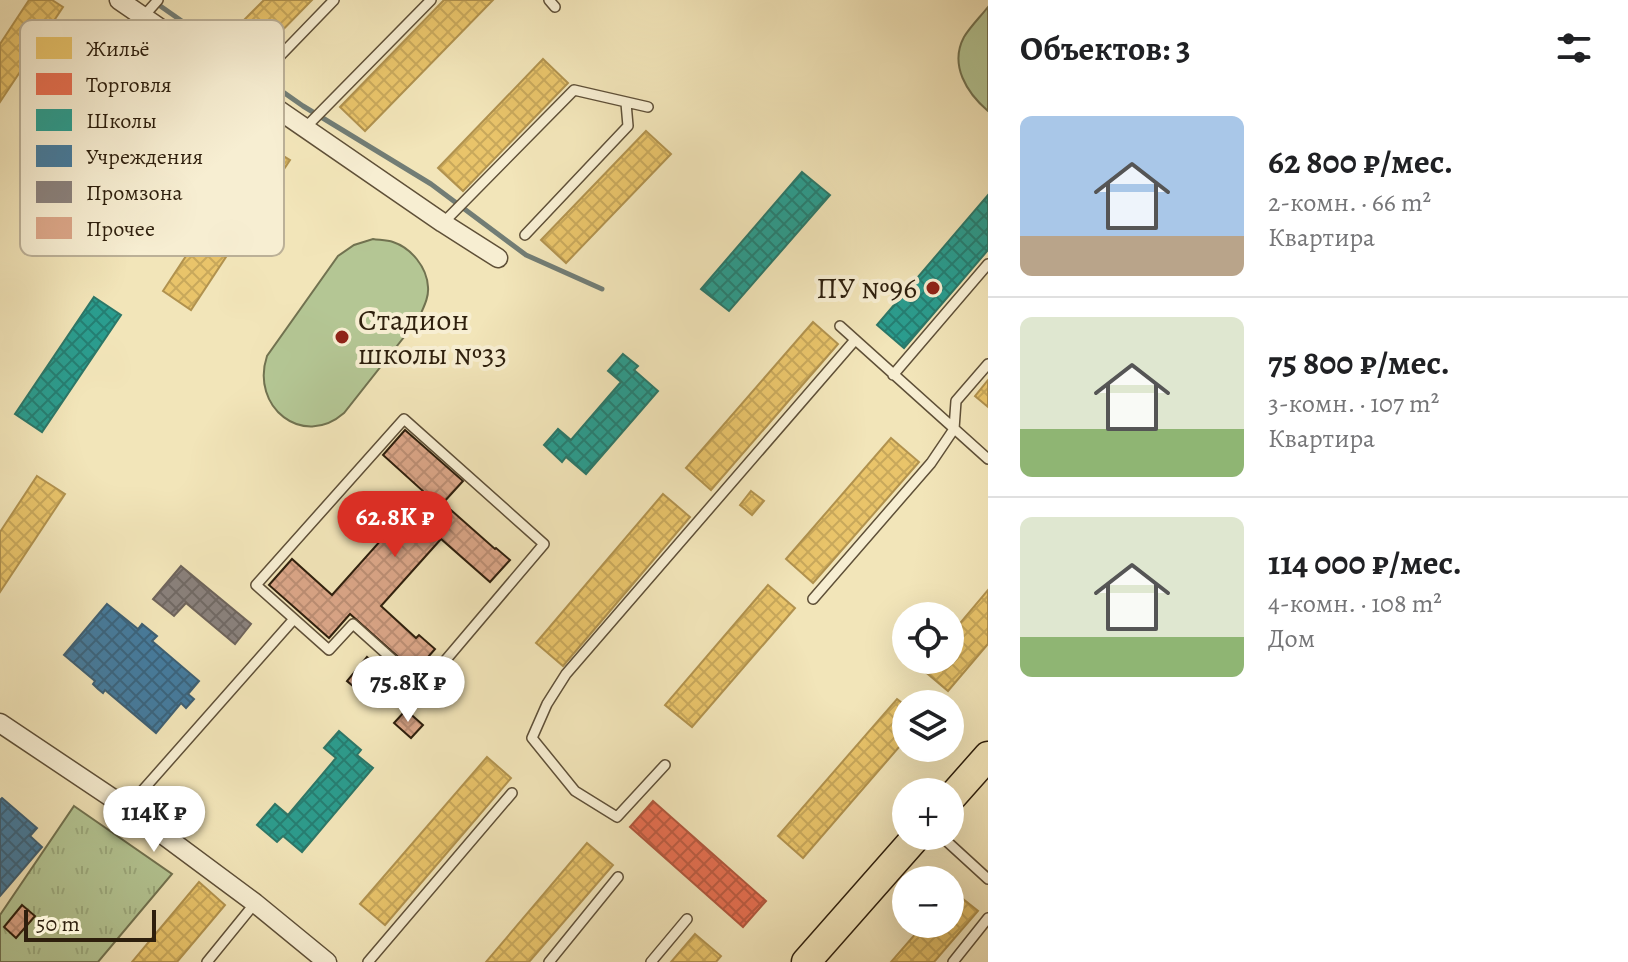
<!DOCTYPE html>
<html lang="ru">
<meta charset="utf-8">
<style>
body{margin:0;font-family:Alegreya,serif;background:#f2f2f2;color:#202124;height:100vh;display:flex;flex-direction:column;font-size:30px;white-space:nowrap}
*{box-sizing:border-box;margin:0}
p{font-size:26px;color:#757577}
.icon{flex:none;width:44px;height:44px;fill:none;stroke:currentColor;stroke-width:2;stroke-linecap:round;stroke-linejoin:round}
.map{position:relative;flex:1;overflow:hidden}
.sheet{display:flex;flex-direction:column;background:#fff;width:640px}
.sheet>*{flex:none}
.buttons{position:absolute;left:892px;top:602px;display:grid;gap:16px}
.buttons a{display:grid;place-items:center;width:72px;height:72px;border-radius:50%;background:#fff;box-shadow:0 8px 32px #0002;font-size:40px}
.scale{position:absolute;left:24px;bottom:20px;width:132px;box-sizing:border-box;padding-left:8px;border:4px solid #2e1f0d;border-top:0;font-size:22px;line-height:28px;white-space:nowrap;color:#2e1f0d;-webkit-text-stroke:6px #f7eed2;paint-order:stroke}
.price{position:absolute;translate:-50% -68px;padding:0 18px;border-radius:28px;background:#fff;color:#222;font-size:26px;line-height:52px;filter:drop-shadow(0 2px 4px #0008)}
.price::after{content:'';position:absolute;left:50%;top:48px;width:24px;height:18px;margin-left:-12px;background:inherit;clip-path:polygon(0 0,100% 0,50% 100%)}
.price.selected{background:#d93025;color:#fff}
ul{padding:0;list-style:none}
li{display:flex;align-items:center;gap:24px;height:200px;padding:0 32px}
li+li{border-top:2px solid #e0e0e0}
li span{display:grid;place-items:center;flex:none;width:224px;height:160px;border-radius:12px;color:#555}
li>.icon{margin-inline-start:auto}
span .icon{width:96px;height:96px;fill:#fffc;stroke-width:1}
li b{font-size:34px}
h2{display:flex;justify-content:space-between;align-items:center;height:96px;padding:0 32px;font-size:34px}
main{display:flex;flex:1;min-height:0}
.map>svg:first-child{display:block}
.grass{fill:url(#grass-tufts);stroke:#717250;stroke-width:2}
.garden{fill:#b4c694;stroke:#717250;stroke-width:2}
.homes{fill:url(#homes-cross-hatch);stroke:#b1924e;stroke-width:2}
.shops{fill:url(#shops-cross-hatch);stroke:#b0573d;stroke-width:2}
.schools{fill:url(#schools-cross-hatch);stroke:#2b7768;stroke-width:2}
.public{fill:url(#public-cross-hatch);stroke:#3e5f72;stroke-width:2}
.industry{fill:url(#industry-cross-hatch);stroke:#6e645b;stroke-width:2}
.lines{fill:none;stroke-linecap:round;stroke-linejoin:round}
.stream{stroke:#727d75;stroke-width:5}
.building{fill:url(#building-cross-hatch);stroke:#2e1f0d;stroke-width:2}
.service-casing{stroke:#5f5038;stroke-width:12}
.minor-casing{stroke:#5f5038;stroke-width:21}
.primary-casing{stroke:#2e1f0d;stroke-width:31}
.service{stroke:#f7eed2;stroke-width:9}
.minor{stroke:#f7eed2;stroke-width:18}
.primary{stroke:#f2e5b9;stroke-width:28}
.poi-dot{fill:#8f2418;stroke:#f7eed2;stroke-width:3}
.labels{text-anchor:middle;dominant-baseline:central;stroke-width:8;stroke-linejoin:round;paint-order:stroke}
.poi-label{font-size:30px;fill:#2e1f0d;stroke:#f7eed2;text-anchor:end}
.key{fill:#f7eed2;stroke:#bbb097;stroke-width:2}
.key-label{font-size:22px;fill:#2e1f0d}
</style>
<main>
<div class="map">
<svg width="988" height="962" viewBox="0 0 988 962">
<defs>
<pattern id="grass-tufts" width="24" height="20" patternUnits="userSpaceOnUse" patternTransform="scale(2)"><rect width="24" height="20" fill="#b4c694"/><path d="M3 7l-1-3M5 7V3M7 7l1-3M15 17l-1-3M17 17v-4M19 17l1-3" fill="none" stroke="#9baa7e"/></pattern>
<pattern id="homes-cross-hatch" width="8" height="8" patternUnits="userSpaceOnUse" patternTransform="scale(2)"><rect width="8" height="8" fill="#e9c46a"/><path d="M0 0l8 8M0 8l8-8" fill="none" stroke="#c8a85b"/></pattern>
<pattern id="shops-cross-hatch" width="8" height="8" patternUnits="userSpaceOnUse" patternTransform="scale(2)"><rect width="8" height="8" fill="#e76f51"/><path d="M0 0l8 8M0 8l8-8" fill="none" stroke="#bc5b42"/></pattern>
<pattern id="schools-cross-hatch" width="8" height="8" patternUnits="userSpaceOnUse" patternTransform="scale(2)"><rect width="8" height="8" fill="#2a9d8f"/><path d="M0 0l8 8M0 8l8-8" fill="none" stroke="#247f73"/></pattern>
<pattern id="public-cross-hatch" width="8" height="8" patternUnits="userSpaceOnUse" patternTransform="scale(2)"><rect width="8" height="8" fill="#457b9d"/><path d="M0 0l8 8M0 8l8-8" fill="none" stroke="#3a647e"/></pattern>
<pattern id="industry-cross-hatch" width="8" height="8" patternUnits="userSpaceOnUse" patternTransform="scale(2)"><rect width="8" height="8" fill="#8a817c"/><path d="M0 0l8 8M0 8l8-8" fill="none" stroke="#716964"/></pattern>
<pattern id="building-cross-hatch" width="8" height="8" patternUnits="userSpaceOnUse" patternTransform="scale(2)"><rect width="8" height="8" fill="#dba688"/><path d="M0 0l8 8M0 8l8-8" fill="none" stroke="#bc8e74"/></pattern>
</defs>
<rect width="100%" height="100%" fill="#f2e5b9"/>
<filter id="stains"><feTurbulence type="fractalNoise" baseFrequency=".0025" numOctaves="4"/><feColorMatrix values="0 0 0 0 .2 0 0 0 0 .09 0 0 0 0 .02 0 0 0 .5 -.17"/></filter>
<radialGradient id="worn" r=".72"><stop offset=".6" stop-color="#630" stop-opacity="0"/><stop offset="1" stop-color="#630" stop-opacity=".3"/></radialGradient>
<path class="grass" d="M74 806 172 874 98 962H0V915Z"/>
<path class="garden" d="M988 7V111C967 93 949 65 964 37 970 27 980 17 988 7Z
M373 239C379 240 387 240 393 242 411 248 427 267 428 287 429 298 423 308 419 318L344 413C303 449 250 407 267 356L338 256 354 245Z"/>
<path class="homes" d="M29 0H52L63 7 0 102V44Z
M264 0H312L265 48 240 24Z
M444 0H493L365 131 340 107Z
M543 59 568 83 463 191 438 168Z
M646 131 671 154 566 263 541 240Z
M261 142 290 160 191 310 163 291Z
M813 322 838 344 711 490 686 468Z
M988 380V407L975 396Z
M891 438 919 462 813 583 786 559Z
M37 476 65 494 0 592V532Z
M751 491 764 501 752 515 740 505Z
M663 494 690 517 563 666 536 643Z
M768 585 795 608 692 727 665 705Z
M988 590V644L948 691 922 669 929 660H950V635Z
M897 699 906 706V739L803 858 778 836Z
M487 757 511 778 385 925 360 904Z
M587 843 613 865 529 962H486Z
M199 882 225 905 177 962H132Z
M953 891 978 911 934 962H891L924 924H950V894Z
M695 934 721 956 716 962H671Z"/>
<path class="shops" d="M653 801 766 901 743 927 630 827Z"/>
<path class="schools" d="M802 172 830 195 729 311 701 289Z
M988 195V250L904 348 877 325Z
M94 297 121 315 42 432 15 414Z
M623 354 638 366 634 370 658 391 586 474 566 457 562 462 544 445 558 429 571 440 621 382 608 371Z
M339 731 361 750 357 755 373 768 302 852 283 836 277 842 257 825 275 804 288 815 336 758 324 748Z"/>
<path class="public" d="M107 604 138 629 142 624 157 636 152 641 199 681 188 694 194 699 186 708 181 703 156 733 105 690 103 693 98 689 93 684 95 681 64 655Z
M2 798 37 828 30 836 42 847 0 896V800Z"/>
<path class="industry" d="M181 566 251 624 235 644 186 603 174 616 153 599Z"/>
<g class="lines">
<path class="stream" d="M156 3 303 106 431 184 526 255 602 289"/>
</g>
<path class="building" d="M405 430 463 481 443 503 495 549 496 548 510 560 490 582 441 539 381 606 416 638 419 635 435 649 415 672 350 614 329 638 269 585 292 559 332 595 424 492 383 455Z
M367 657 392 678 372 702 347 681Z
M406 710 423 725 411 738 394 723Z
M22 905 35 916 16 938 4 927Z"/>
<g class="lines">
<g class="service-casing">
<path id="service" d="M549 0 555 7
M143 17 158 0
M248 89 334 0
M305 128 431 0
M443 223 574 90 648 107
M525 235 628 126 626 103
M840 326 988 459
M893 375 988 264
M404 419 544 544 433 675 421 685 353 624 329 650 256 585Z
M813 599 931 463 954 429 956 401 988 364
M665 765 617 817 575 791 532 738 547 704 566 674 855 340
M127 808 294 619
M941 836 988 879
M207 962 255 903
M368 962 512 793
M549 962 618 877
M651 962 687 919
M953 962 988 918"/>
</g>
<g class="minor-casing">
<path id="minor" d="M119 0 443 223 498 258
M0 723 127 808 255 903 327 962"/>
</g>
<g class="primary-casing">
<path id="primary" d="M950 799 988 756
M806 962 917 836"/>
</g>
<use href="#service" class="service"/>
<use href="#minor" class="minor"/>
<use href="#primary" class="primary"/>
</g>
<g class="poi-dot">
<circle cx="933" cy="288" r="8"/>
<circle cx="342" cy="337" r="8"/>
</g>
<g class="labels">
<g class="poi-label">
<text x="917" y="288">ПУ №96</text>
<text x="358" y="320" text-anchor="start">Стадион<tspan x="358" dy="34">школы №33</tspan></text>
</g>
</g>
<rect x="20" y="20" width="264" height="236" rx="12" class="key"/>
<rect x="36" y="37" width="36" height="22" fill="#e9c46a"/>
<rect x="36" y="73" width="36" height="22" fill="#e76f51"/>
<rect x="36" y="109" width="36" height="22" fill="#2a9d8f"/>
<rect x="36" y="145" width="36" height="22" fill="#457b9d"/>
<rect x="36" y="181" width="36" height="22" fill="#8a817c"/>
<rect x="36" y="217" width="36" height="22" fill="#dba688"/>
<g class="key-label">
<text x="86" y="56">Жильё</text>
<text x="86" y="92">Торговля</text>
<text x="86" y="128">Школы</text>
<text x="86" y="164">Учреждения</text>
<text x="86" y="200">Промзона</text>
<text x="86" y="236">Прочее</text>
</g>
<rect width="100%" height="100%" filter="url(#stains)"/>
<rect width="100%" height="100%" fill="url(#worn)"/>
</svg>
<div class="buttons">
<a><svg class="icon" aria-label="locate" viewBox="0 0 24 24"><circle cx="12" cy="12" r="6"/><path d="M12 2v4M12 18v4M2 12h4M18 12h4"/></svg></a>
<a><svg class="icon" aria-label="layers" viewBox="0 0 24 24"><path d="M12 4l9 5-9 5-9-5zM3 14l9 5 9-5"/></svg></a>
<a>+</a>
<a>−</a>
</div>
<div class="scale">50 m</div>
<b class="price selected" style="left:395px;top:559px">62.8K ₽</b>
<b class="price" style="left:408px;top:724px">75.8K ₽</b>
<b class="price" style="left:154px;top:854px">114K ₽</b>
</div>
<section class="sheet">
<h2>Объектов: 3<svg class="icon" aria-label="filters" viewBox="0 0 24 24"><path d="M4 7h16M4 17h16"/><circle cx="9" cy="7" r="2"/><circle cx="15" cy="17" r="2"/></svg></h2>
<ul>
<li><span style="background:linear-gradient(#a9c7e8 75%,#b9a48a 0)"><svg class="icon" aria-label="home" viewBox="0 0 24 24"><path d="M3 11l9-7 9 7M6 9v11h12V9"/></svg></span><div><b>62 800 ₽/мес.</b><p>2-комн. · 66 m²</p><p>Квартира</p></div></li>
<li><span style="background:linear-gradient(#dfe7d0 70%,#8fb573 0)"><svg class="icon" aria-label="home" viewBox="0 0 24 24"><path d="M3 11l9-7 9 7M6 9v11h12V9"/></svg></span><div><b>75 800 ₽/мес.</b><p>3-комн. · 107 m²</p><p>Квартира</p></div></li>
<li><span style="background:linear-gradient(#dfe7d0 75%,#8fb573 0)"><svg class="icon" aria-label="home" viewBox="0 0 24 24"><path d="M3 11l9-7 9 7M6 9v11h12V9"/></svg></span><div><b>114 000 ₽/мес.</b><p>4-комн. · 108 m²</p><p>Дом</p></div></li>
</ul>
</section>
</main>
